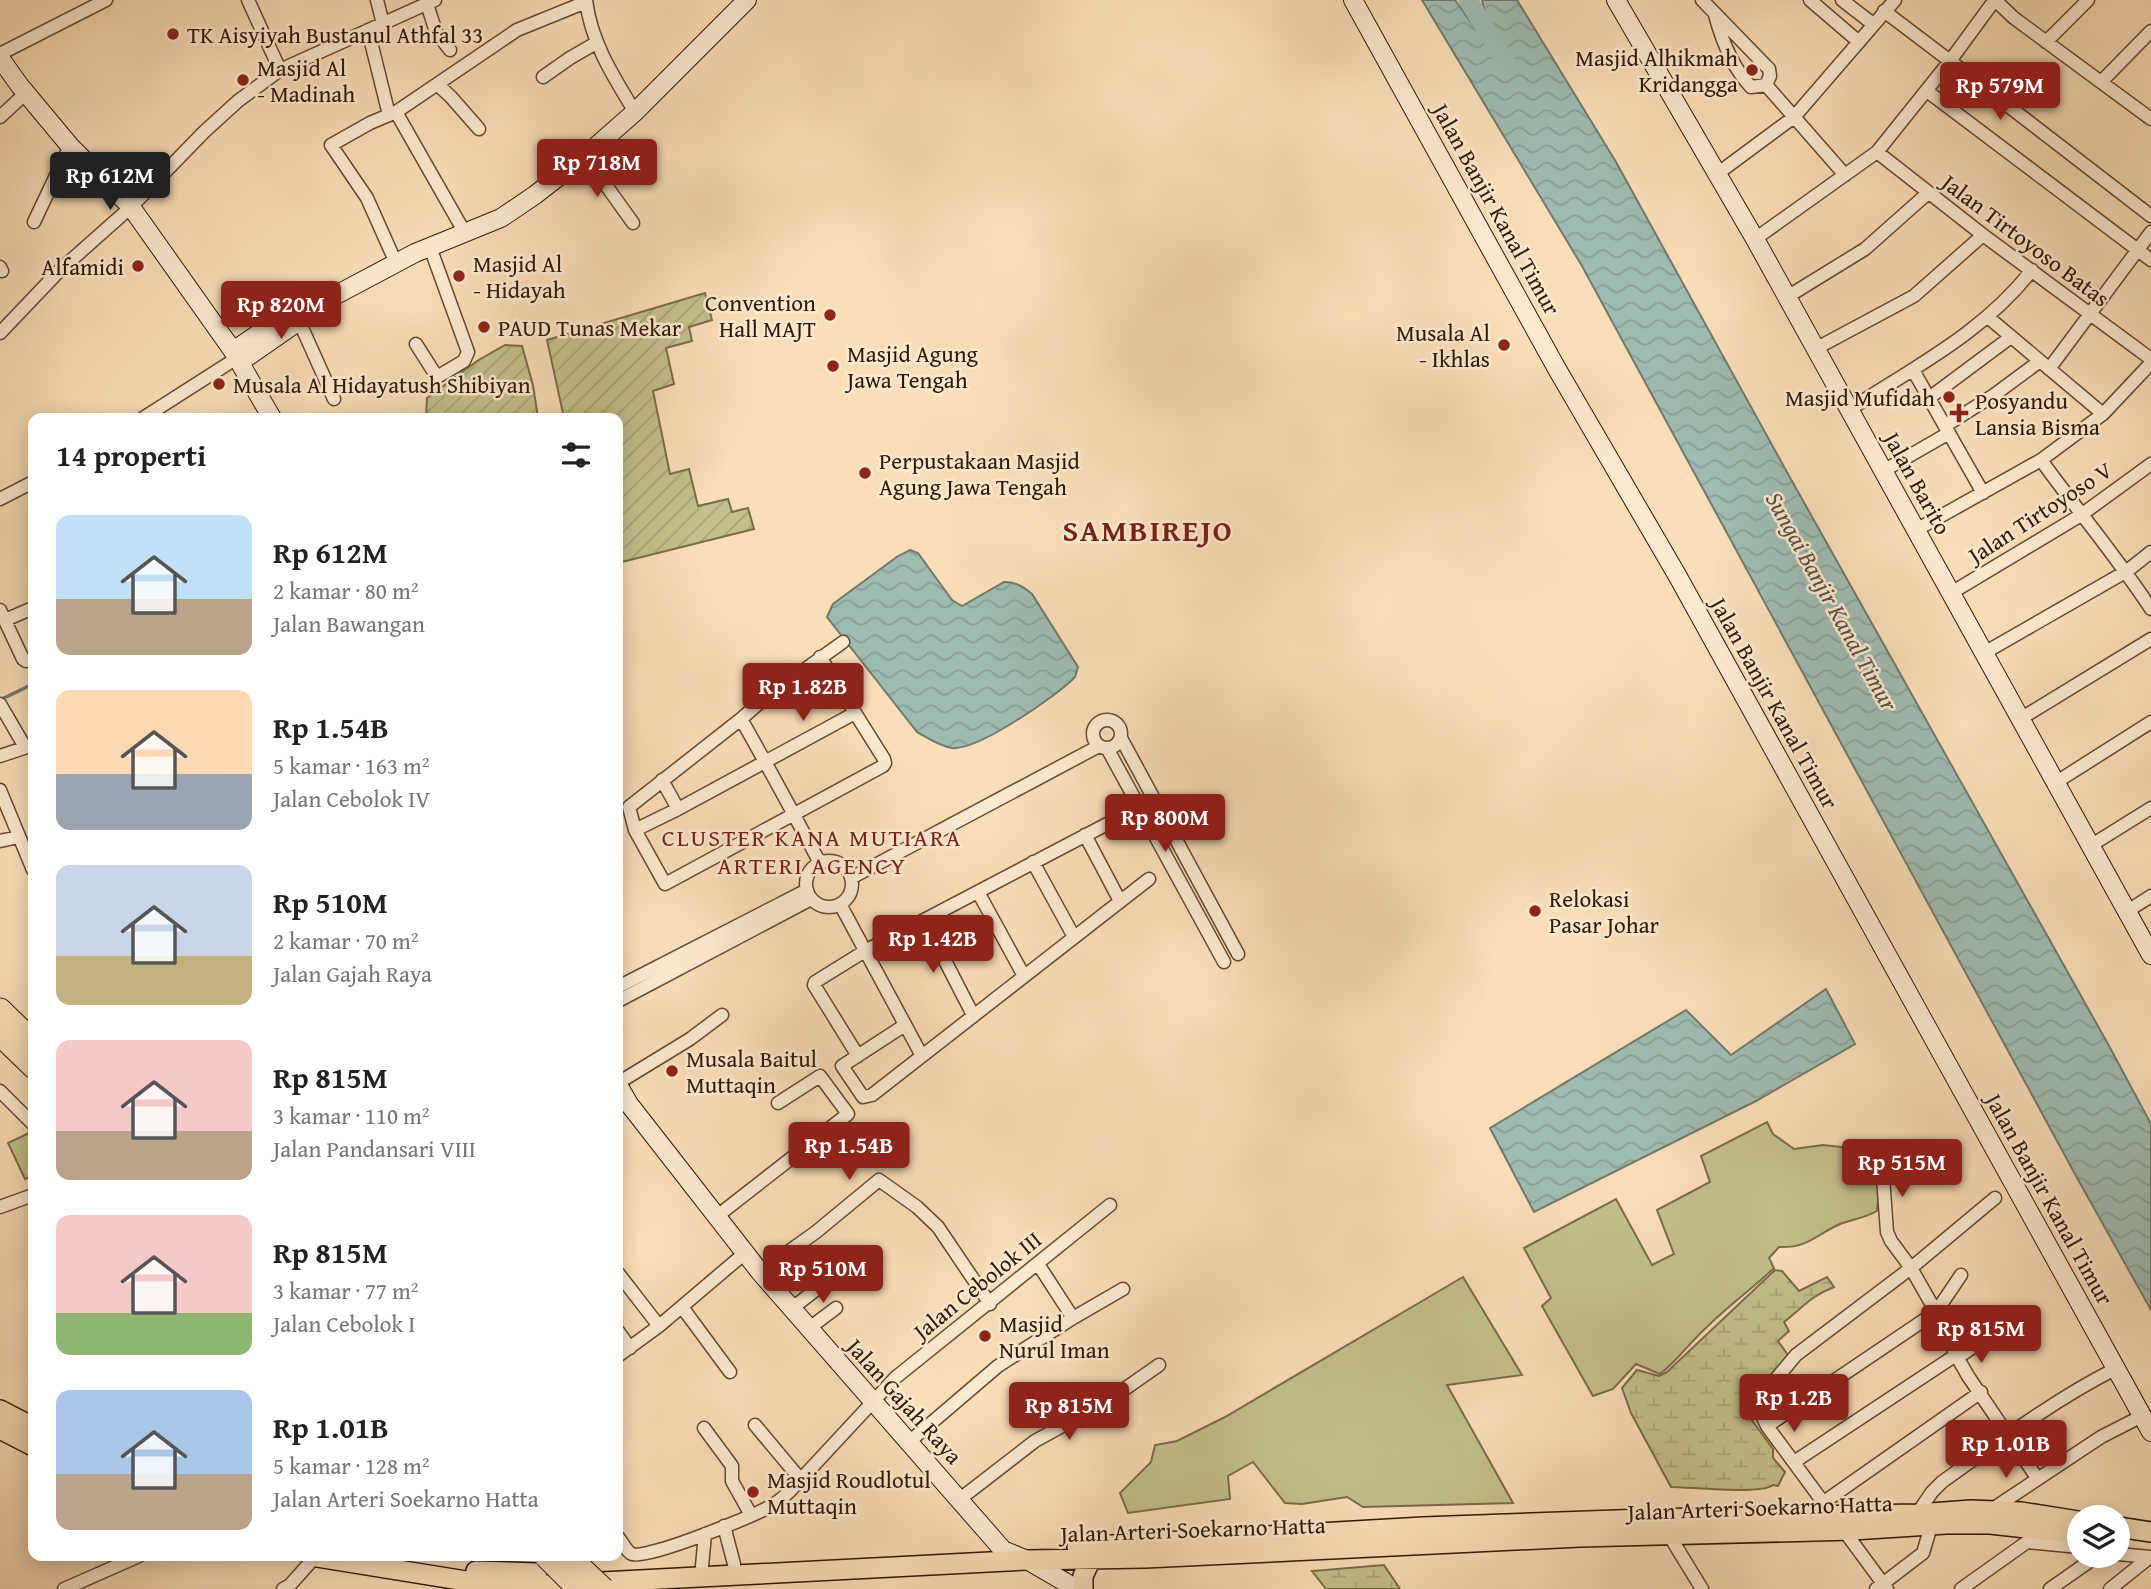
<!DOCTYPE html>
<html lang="id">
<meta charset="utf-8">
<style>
body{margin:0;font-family:"Gentium Book Plus",serif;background:#f6f6f6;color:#222;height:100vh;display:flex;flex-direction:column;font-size:26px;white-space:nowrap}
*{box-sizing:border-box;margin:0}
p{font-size:23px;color:#767676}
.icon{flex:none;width:38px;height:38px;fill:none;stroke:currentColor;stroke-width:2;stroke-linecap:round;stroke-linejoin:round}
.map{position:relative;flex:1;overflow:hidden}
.sheet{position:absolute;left:28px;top:413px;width:595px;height:1148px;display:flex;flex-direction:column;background:#fff;border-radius:14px;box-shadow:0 4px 18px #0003}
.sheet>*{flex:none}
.buttons{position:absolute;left:2067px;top:1505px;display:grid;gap:14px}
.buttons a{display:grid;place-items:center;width:63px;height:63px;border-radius:50%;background:#fff;box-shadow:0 4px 18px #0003;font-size:35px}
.price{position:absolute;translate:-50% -60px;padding:0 16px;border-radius:7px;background:#8f2418;color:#fff;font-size:23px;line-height:46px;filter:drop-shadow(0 2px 4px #0008)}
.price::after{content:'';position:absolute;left:50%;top:42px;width:21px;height:16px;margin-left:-10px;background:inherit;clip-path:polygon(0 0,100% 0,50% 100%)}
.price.active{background:#222;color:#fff}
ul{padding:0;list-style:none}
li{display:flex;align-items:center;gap:21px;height:175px;padding:0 28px}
li span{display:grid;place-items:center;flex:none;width:196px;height:140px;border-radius:14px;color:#555}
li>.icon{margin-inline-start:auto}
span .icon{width:84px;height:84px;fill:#fffc;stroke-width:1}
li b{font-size:30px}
h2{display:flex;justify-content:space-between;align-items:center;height:84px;padding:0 28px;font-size:30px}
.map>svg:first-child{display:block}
.grass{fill:#c3c08b;stroke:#7a6c48;stroke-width:2}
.wetland{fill:url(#wetland-marsh);stroke:#7a6c48;stroke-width:2}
.garden{fill:url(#garden-furrows);stroke:#7a6c48;stroke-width:2}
.water{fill:url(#water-waves);stroke:#727a6c;stroke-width:2}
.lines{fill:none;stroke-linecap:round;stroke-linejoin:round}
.stream{stroke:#727a6c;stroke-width:3.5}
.river{stroke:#9ebcb2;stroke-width:19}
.street-casing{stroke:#634931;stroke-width:15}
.secondary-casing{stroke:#311704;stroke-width:20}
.primary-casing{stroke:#311704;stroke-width:22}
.highway-casing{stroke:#311704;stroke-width:25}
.street{stroke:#fcead0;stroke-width:12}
.secondary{stroke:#fcead0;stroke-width:18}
.primary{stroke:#fadeb7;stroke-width:19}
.highway{stroke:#fadeb7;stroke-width:23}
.highway-bridge-casing{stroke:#311704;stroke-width:25;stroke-linecap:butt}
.highway-bridge{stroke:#fadeb7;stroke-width:23}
.poi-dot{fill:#8f2418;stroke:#fcead0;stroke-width:2.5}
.labels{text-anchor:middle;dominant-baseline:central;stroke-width:5;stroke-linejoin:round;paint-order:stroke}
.poi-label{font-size:23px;fill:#311704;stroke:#fcead0;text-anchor:start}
.street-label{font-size:23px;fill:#311704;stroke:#fcead0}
.water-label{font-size:24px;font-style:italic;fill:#575141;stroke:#fcead0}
.neighbourhood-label{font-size:24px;letter-spacing:2px;fill:#7a1f14;stroke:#fcead0}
.district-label{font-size:30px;font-weight:bold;letter-spacing:2px;fill:#7a1f14;stroke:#fcead0}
</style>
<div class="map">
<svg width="2151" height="1589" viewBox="0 0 2151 1589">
<defs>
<pattern id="wetland-marsh" width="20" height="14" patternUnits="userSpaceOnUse" patternTransform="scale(1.75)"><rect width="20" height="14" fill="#c3c08b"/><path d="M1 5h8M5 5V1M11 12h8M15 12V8" fill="none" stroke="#a8a476"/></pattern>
<pattern id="garden-furrows" width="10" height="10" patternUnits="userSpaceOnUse" patternTransform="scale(1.75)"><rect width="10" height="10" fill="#c3c08b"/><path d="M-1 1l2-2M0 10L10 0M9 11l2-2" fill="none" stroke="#a8a476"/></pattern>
<pattern id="water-waves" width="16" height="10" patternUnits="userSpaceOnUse" patternTransform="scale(1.75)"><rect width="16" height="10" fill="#9ebcb2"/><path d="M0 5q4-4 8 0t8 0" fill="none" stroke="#89a197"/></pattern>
</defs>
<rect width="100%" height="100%" fill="#fadeb7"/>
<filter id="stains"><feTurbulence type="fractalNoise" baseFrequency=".00286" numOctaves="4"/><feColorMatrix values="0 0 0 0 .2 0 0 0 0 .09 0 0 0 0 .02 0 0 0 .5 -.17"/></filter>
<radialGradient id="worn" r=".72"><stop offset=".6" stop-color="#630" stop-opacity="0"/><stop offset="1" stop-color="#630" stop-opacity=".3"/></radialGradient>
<path class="grass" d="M1767 1122 1773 1134 1794 1149 1823 1145 1841 1147 1866 1163 1879 1188 1877 1211C1865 1218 1853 1219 1840 1224 1815 1235 1809 1248 1779 1247L1769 1258 1774 1268C1752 1289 1728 1306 1707 1327 1690 1342 1677 1361 1660 1374L1636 1364 1613 1389 1593 1396 1542 1306 1551 1298 1524 1248 1616 1199 1652 1265 1674 1254 1657 1210 1710 1182 1701 1156Z
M29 1133 33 1143V1176L25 1179 8 1143Z
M1463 1277 1522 1375 1447 1385 1513 1503 1363 1507 1347 1497 1302 1504 1285 1503 1253 1462 1228 1476 1230 1499 1128 1513 1120 1493 1151 1462 1155 1445 1177 1441 1225 1417Z"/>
<path class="wetland" d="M1775 1270 1782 1271 1799 1291 1827 1277 1834 1287C1811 1296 1803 1307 1784 1322L1789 1331 1778 1341 1788 1355 1750 1399 1751 1419 1773 1449V1458L1785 1472 1778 1486 1773 1485C1760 1495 1691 1487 1671 1487L1631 1413 1622 1388 1637 1370 1659 1376 1667 1372Z
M1384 1565 1400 1589H1326L1312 1571Z"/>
<path class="garden" d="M705 293 712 320 689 327 692 341 666 348 674 384 653 391 670 474 689 469 698 506 728 499 732 512 748 508 754 529 618 563V418H564L547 340Z
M505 345 522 346 533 385 538 418H426L427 398 477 361Z"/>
<path class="water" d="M1422 0H1455L1496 57 1502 58 1489 31 1482 0H1517L1616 162 1788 474 2108 1044 2151 1124V1310L2076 1176 1582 266Z
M910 550 918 553 952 600 962 606 1004 582C1015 581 1024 587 1032 594L1078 667 1075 677C1057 696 977 751 952 748 939 746 928 738 917 732L827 617 833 604 898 556Z
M1826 989 1855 1044 1756 1101 1534 1212 1490 1128 1686 1010 1731 1055Z"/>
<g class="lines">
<path class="stream" d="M0 700 33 684"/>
<path class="river" d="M1468 0 1506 62"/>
<g class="street-casing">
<path id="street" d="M248 0 280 70
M377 0 383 24
M586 0C591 42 613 76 635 112
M1702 0 1769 69 1770 76 1766 85 1845 175
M1810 0 1859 42
M1842 0 1873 24
M1995 0 2014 18 2151 119
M1994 1 1950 61 2151 216
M427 4 436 32 450 50
M1715 15C1722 41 1732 67 1751 87L1766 85
M368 30 389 115
M2046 42 2088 0
M0 54 106 0
M543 77 570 58 596 43
M2101 82 2151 31
M437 84 451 97 479 129
M1927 91 2151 260
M396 112 465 233
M0 117 26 93
M1877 152 1983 235 2151 359
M585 156 633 223
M1717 174 1794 117 1895 0
M34 222 70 146
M1755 239 1877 152 1950 61 1884 11
M396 263 367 198 331 145 370 123 396 112 517 30 586 2
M0 267 2 271
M1787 297 1865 249 1928 193
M1989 318 2103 414
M299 321 334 399
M0 333 60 270 131 207 204 132 238 101 280 70 435 0
M416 344 437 377 464 361 468 352 430 247
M1815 349 1914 296 1983 235
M2049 369 2151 232
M1913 370 1983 493
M1929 398 2011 337
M1849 410C1914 367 1983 333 2032 270
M143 418 237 358
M1945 426 1994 395 2040 361
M2041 460C2077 510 2117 557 2151 609
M1883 471 1949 433
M0 499 33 482
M1916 530 2041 460 2103 414 2151 363
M1951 593 2081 515 2151 464
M0 610 23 659 26 661 33 659
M5 620 33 608
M1984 653 2127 571 2151 552
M0 704 25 747
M741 719 765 698 843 642
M2020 719 2151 639
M1093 734a14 14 0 1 1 28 0a14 14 0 1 1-28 0Z
M1121 738 1238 954
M1107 748 1224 962
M0 756 33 745
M662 780 678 809
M2055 783 2151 722
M0 790 33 870
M635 830 678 809 855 713
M1085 835 1120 901
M0 841 19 837
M2090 846 2151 808
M806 884a23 23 0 1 1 46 0a23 23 0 1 1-46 0Z
M1033 862 1074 937
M820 863C794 815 768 766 741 719L629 807 635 830 665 884 883 766 885 763 884 759 820 657
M851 878 1099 746
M978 892 1024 976
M840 904 922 1056
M2126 912 2151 896
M924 920 973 1015
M618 987 807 890
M618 1001 811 899
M905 1025 842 1066 863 1097 872 1095 1149 879
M858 1056 814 985 815 982 865 951 1111 822
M618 1083 690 1039 722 1015
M0 1091 33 1124
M1866 1147 1883 1177 1887 1232 1891 1241 1911 1268 1936 1312 1956 1355 1968 1376 2035 1475 2039 1477
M0 1207 33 1195
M716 1217 848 1114 820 1076 778 1103
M1038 1264 1073 1318
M760 1272 816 1232 879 1180 917 1207 938 1227 990 1304
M618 1273 659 1326
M682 1307 730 1372
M791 1309 835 1275
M808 1329 836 1308
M618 1331 630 1348
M618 1356 659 1326 745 1253
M1957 1358 2015 1318 2020 1319 2033 1339
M755 1425 801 1480
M1767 1426 1936 1312 1961 1275
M704 1428 732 1466V1481L751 1515
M909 1442 998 1366 1073 1318 1123 1289
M1794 1462 1956 1355
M960 1499 1035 1441 1106 1402 1159 1365
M1824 1502 1981 1392
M1991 1510 2101 1437 2142 1416
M1917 1514 1932 1492 1942 1482C1998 1442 2054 1400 2115 1369
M724 1526 734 1564
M1669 1535 1702 1589
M618 1537C622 1542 627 1552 632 1554 648 1560 755 1515 773 1505 779 1501 785 1496 790 1491L895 1378 1110 1205
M2118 1554 2151 1557
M702 1566 705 1534
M64 1589 139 1556
M283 1589 290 1585 315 1557
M1876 1589 1923 1553 1931 1526
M1887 1589 1767 1426 1756 1403 1796 1355 1911 1268 1995 1198
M1961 1589 2027 1542 2079 1547
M2050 1589 2097 1556
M2110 1589 2150 1557"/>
</g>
<g class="secondary-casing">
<path id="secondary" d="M1353 0 1557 369 1677 575 2151 1432
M1616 0 1755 239 2151 955
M0 58 20 86 70 146 131 207 233 351 272 418
M233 351 301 305 319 304
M240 362 309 314 319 304 415 253 501 218 535 195 585 156 635 112 747 0
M618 1085 629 1104 760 1272 1003 1550 1027 1560 1077 1589"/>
</g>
<g class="primary-casing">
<path id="primary" d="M0 1410 33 1427
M0 1429 33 1446
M2118 1527 2151 1532
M1077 1547 1423 1527 1645 1519 1917 1514 1971 1510 2021 1512 2078 1521
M311 1556 503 1587 525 1586 1027 1560 1145 1558 1580 1537 1853 1530 1946 1524H1990L2079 1534
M476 1571 537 1573
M1083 1589V1576L1091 1559"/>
</g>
<g class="highway-casing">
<path id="highway" d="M0 1010 33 1042
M0 1034 33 1066"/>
</g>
<use href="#street" class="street"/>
<use href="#secondary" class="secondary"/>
<use href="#primary" class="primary"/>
<use href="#highway" class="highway"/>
<g class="highway-bridge-casing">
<path id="highway-bridge" d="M546 1556 579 1589
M568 1556 603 1589"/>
</g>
<use href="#highway-bridge" class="highway-bridge"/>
</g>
<g class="poi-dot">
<circle cx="173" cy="34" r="7"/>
<circle cx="1752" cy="70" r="7"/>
<circle cx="243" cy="80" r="7"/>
<circle cx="138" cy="266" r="7"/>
<circle cx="459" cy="276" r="7"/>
<circle cx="830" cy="315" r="7"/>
<circle cx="484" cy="327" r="7"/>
<circle cx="1504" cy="345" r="7"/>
<circle cx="833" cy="366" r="7"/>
<circle cx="219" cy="384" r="7"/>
<circle cx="1949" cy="397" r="7"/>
<path d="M1955.5 402.5h7v7h7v7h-7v7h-7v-7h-7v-7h7z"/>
<circle cx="865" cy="473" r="7"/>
<circle cx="1535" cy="911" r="7"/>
<circle cx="672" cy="1071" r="7"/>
<circle cx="985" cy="1336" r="7"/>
<circle cx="753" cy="1492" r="7"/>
</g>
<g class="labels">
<g class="poi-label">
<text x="187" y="34">TK Aisyiyah Bustanul Athfal 33</text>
<text x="1738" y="57" text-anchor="end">Masjid Alhikmah<tspan x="1738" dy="26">Kridangga</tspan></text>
<text x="257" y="67">Masjid Al<tspan x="257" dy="26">- Madinah</tspan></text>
<text x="473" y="263">Masjid Al<tspan x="473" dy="26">- Hidayah</tspan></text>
<text x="124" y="266" text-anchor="end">Alfamidi</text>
<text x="816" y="302" text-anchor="end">Convention<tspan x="816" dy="26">Hall MAJT</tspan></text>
<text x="498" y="327">PAUD Tunas Mekar</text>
<text x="1490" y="332" text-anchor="end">Musala Al<tspan x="1490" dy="26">- Ikhlas</tspan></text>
<text x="847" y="353">Masjid Agung<tspan x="847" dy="26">Jawa Tengah</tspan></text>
<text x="233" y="384">Musala Al Hidayatush Shibiyan</text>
<text x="1935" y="397" text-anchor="end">Masjid Mufidah</text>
<text x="1975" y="400">Posyandu<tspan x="1975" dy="26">Lansia Bisma</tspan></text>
<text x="879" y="460">Perpustakaan Masjid<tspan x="879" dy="26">Agung Jawa Tengah</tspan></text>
<text x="1549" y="898">Relokasi<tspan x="1549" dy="26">Pasar Johar</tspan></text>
<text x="686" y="1058">Musala Baitul<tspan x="686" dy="26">Muttaqin</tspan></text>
<text x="999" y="1323">Masjid<tspan x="999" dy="26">Nurul Iman</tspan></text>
<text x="767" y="1479">Masjid Roudlotul<tspan x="767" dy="26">Muttaqin</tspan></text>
</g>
<g class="street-label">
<text transform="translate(1497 209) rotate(61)">Jalan Banjir Kanal Timur</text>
<text transform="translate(2026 240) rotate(37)">Jalan Tirtoyoso Batas</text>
<text transform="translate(1918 483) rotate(61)">Jalan Barito</text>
<text transform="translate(2040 512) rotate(-33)">Jalan Tirtoyoso V</text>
<text transform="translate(1775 703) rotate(61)">Jalan Banjir Kanal Timur</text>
<text transform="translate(2050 1199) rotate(61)">Jalan Banjir Kanal Timur</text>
<text transform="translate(977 1285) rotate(-39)">Jalan Cebolok III</text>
<text transform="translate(905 1401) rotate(48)">Jalan Gajah Raya</text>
<text transform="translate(1760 1507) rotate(-2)">Jalan Arteri Soekarno Hatta</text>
<text transform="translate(1193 1529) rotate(-2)">Jalan Arteri Soekarno Hatta</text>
</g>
<g class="water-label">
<text transform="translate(1832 601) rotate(61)">Sungai Banjir Kanal Timur</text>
</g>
<g class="neighbourhood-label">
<text x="812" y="837">CLUSTER KANA MUTIARA<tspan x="812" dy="28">ARTERI AGENCY</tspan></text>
</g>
<g class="district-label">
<text x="1148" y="530">SAMBIREJO</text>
</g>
</g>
<rect width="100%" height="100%" filter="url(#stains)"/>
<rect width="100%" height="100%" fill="url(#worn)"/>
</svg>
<div class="buttons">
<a><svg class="icon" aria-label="layers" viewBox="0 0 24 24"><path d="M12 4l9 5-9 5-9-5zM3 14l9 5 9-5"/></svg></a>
</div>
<b class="price" style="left:2000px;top:122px">Rp 579M</b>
<b class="price" style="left:597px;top:199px">Rp 718M</b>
<b class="price active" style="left:110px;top:212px">Rp 612M</b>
<b class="price" style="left:281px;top:341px">Rp 820M</b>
<b class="price" style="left:803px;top:723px">Rp 1.82B</b>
<b class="price" style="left:1165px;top:854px">Rp 800M</b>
<b class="price" style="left:933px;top:975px">Rp 1.42B</b>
<b class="price" style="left:849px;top:1182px">Rp 1.54B</b>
<b class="price" style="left:1902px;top:1199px">Rp 515M</b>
<b class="price" style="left:823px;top:1305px">Rp 510M</b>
<b class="price" style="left:1981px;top:1365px">Rp 815M</b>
<b class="price" style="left:1794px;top:1434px">Rp 1.2B</b>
<b class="price" style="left:1069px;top:1442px">Rp 815M</b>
<b class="price" style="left:2006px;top:1480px">Rp 1.01B</b>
<section class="sheet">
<h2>14 properti<svg class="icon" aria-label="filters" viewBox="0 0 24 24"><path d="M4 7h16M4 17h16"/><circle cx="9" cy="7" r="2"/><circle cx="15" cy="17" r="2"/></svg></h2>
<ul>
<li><span style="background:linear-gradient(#bfe0f5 60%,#b9a48a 0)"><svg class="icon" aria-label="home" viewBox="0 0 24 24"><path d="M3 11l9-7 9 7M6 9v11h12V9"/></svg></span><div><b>Rp 612M</b><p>2 kamar · 80 m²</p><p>Jalan Bawangan</p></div></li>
<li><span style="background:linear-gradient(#ffd9b3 60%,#9aa5b1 0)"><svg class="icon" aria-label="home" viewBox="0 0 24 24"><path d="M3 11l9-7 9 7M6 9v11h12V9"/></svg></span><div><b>Rp 1.54B</b><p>5 kamar · 163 m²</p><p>Jalan Cebolok IV</p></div></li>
<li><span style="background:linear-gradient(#c9d6e8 65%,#c2b280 0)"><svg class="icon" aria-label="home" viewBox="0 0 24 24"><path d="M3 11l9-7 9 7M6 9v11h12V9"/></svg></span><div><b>Rp 510M</b><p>2 kamar · 70 m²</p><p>Jalan Gajah Raya</p></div></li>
<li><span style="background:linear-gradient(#f6c9c9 65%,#b9a48a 0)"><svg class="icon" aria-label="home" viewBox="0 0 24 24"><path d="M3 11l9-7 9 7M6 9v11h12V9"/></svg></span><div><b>Rp 815M</b><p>3 kamar · 110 m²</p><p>Jalan Pandansari VIII</p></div></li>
<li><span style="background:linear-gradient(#f6c9c9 70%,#8fb573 0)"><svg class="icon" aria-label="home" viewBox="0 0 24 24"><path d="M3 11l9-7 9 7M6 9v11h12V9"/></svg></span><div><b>Rp 815M</b><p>3 kamar · 77 m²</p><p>Jalan Cebolok I</p></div></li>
<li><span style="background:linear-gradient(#a9c7e8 60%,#b9a48a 0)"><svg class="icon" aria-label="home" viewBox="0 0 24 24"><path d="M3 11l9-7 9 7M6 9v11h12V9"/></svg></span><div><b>Rp 1.01B</b><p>5 kamar · 128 m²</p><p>Jalan Arteri Soekarno Hatta</p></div></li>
</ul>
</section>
</div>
